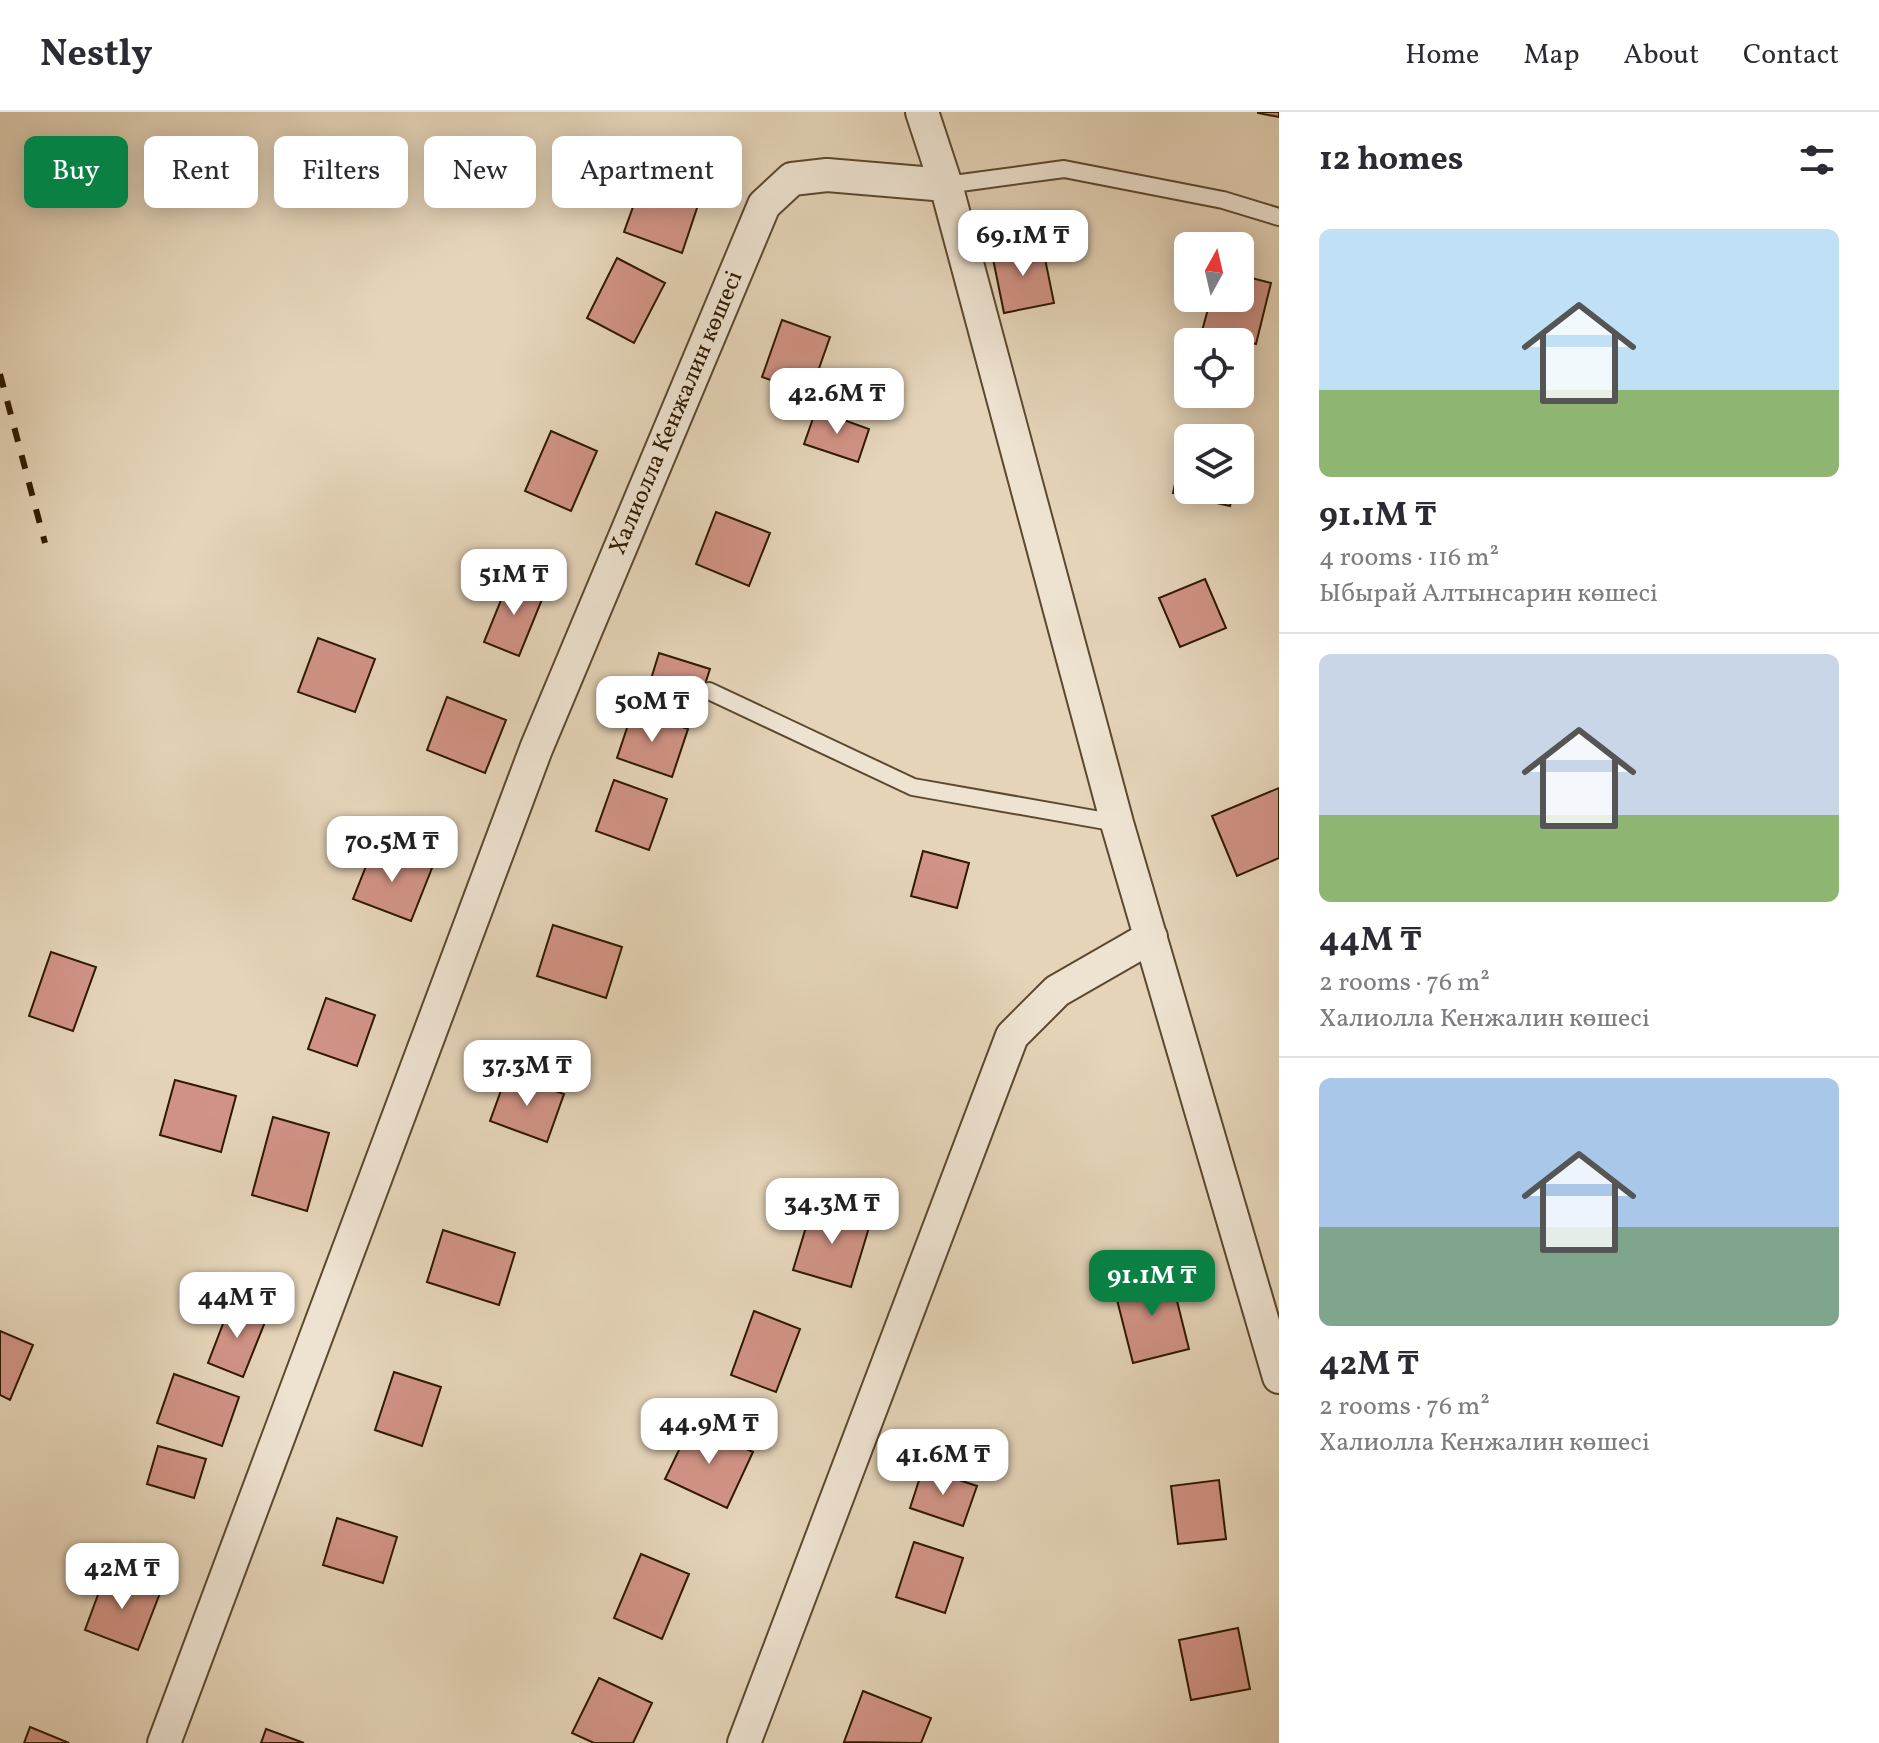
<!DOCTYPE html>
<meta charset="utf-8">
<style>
body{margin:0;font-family:Vollkorn,serif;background:#f2f2f3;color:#2b2b33;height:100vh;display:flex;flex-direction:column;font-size:30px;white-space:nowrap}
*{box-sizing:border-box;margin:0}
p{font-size:26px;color:#7c7c81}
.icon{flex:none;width:44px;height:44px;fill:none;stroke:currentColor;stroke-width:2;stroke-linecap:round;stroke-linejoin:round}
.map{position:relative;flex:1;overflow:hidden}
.drawer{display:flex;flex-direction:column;background:#fff;width:600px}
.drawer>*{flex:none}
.hud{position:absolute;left:24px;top:24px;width:760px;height:72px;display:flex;gap:16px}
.needle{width:52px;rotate:8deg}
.buttons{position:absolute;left:1174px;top:120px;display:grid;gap:16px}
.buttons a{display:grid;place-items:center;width:80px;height:80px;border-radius:12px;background:#fff;box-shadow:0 4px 20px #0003;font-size:40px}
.price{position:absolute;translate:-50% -68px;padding:0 18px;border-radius:16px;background:#fff;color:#222;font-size:26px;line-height:52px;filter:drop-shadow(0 2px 4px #0008)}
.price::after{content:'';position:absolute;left:50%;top:48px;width:24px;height:18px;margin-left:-12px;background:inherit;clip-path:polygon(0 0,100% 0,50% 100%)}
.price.selected{background:#0b8043;color:#fff}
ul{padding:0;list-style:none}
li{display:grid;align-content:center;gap:16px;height:424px;padding:0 40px}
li+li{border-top:2px solid #e1e1e2}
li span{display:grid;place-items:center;height:248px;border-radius:12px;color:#555}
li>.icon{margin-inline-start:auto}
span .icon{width:144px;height:144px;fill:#fffc;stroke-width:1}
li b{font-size:34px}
h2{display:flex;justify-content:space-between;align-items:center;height:96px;padding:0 40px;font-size:34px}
.pill{padding:0 28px;border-radius:12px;background:#fff;box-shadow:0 4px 20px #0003;font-size:28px;line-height:72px}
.pill.selected{background:#0b8043;color:#fff}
header{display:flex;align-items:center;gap:48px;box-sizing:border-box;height:112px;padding:0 40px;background:#fff;border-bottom:2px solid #e1e1e2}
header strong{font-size:38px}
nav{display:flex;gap:44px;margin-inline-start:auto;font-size:28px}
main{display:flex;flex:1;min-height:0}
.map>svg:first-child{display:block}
.building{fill:#d19385;stroke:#2f1900;stroke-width:2}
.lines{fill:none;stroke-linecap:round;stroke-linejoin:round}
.lane-casing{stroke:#5c482e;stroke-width:20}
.street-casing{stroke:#5c482e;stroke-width:36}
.lane{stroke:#eee3d1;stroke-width:16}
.street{stroke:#eee3d1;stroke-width:32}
.rail{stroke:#2f1900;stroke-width:6;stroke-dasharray:14 14;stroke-linecap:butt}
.labels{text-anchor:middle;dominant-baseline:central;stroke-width:6;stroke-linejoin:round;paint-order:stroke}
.street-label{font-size:24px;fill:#2f1900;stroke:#eee3d1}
</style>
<header>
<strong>Nestly</strong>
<nav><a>Home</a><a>Map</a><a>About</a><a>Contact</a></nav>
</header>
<main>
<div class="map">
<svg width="1279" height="1631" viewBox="0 0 1279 1631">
<rect width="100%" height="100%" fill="#e5d4b8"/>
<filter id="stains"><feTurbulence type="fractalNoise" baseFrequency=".0025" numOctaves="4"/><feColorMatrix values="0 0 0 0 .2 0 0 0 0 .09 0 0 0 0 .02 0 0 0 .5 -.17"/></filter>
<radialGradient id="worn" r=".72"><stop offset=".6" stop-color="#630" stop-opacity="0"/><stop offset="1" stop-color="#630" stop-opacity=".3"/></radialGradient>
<path class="building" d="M1279 0V5L1258 1V0Z
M642 70 699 90 682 141 624 120Z
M1042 132 1054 191 1004 201 992 142Z
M617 146 665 171 634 231 587 206Z
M1240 163 1271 171 1256 232 1202 219 1211 186H1240Z
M782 208 830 225 810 282 762 265Z
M816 298 869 317 858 350 804 332Z
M1187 318 1222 326H1188V378H1234L1230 394 1173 381Z
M551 319 597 339 571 399 525 379Z
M716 400 770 421 749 474 696 452Z
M510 466 545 480 519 544 484 530Z
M1205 467 1226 516 1180 535 1159 486Z
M318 526 375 547 355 600 298 580Z
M659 541 710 557 694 606 644 590Z
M447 585 506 608 485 661 427 638Z
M633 598 688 617 672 665 617 646Z
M614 668 667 687 649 738 596 719Z
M1279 676V746L1237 764 1212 704Z
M374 734 432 756 411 809 353 787Z
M923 739 969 751 957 796 911 784Z
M553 813 622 835 606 886 537 864Z
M51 840 96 855 73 919 29 904Z
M326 886 375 903 357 954 308 937Z
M507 962 564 982 547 1030 490 1009Z
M175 968 236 984 221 1040 160 1023Z
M273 1005 329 1021 307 1099 252 1083Z
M813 1092 871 1109 851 1175 793 1158Z
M443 1118 515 1141 499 1193 427 1170Z
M1170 1161 1189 1237 1133 1251 1114 1176Z
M231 1191 267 1205 243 1265 208 1251Z
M754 1199 800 1217 776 1280 731 1263Z
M0 1219 33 1233 10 1288 0 1283Z
M394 1260 441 1275 422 1334 375 1318Z
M174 1262 239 1285 222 1334 157 1311Z
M692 1311 753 1340 727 1396 665 1367Z
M158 1334 206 1347 194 1386 147 1372Z
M923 1356 977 1374 963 1414 910 1396Z
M1219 1368 1226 1427 1178 1432 1171 1374Z
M337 1406 397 1425 383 1471 323 1453Z
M914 1430 963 1446 945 1501 896 1485Z
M641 1442 689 1462 662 1527 614 1506Z
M106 1461 160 1481 138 1538 85 1518Z
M1238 1516 1250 1577 1191 1588 1179 1528Z
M599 1566 652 1591 633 1631H594L572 1621Z
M863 1579 931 1606 921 1631 844 1630Z
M30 1615 69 1631H24Z
M266 1617 304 1631H261Z"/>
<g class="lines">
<g class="lane-casing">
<path id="lane" d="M946 73 1064 57 1223 88 1279 105
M709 579 913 675 1117 711"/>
</g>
<g class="street-casing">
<path id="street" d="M922 0 946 73 1117 711 1279 1265
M164 1631 536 637 764 93 792 67 827 63 946 73
M744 1631 1012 924 1057 879 1151 825"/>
</g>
<use href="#lane" class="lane"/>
<use href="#street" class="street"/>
<path class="rail" d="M0 262 45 431"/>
</g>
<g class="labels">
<g class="street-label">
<text transform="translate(677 301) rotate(-67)">Халиолла Кенжалин көшесі</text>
</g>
</g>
<rect width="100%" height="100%" filter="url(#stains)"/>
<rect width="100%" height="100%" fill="url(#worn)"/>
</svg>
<div class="buttons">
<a><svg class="needle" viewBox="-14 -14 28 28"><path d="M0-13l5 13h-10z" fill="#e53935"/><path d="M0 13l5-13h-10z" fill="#7c7c81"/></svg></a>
<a><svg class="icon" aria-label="locate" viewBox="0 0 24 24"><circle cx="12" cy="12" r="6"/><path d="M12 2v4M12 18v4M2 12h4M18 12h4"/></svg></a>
<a><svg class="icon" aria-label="layers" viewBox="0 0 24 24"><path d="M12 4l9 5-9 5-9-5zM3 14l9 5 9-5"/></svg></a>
</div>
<b class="price" style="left:1023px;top:166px">69.1M ₸</b>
<b class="price" style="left:837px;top:324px">42.6M ₸</b>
<b class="price" style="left:514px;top:505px">51M ₸</b>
<b class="price" style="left:652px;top:632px">50M ₸</b>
<b class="price" style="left:392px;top:772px">70.5M ₸</b>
<b class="price" style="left:527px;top:996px">37.3M ₸</b>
<b class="price" style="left:832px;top:1134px">34.3M ₸</b>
<b class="price selected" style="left:1152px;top:1206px">91.1M ₸</b>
<b class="price" style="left:237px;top:1228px">44M ₸</b>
<b class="price" style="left:709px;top:1354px">44.9M ₸</b>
<b class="price" style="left:943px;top:1385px">41.6M ₸</b>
<b class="price" style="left:122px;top:1499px">42M ₸</b>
<div class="hud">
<a class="pill selected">Buy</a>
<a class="pill">Rent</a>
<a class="pill">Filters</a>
<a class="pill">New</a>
<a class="pill">Apartment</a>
</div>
</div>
<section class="drawer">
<h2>12 homes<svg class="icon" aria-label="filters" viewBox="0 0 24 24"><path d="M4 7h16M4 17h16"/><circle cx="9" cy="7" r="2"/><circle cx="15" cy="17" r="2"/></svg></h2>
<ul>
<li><span style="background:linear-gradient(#bfe0f5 65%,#8fb573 0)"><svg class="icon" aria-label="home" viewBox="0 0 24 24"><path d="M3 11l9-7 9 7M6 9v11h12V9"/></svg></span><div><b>91.1M ₸</b><p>4 rooms · 116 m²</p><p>Ыбырай Алтынсарин көшесі</p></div></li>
<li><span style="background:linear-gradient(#c9d6e8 65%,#8fb573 0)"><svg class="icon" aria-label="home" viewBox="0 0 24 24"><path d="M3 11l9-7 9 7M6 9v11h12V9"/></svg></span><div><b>44M ₸</b><p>2 rooms · 76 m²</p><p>Халиолла Кенжалин көшесі</p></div></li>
<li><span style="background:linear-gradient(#a9c7e8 60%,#7fa58c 0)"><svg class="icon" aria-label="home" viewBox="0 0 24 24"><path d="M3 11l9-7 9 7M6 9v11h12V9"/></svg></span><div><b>42M ₸</b><p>2 rooms · 76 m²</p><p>Халиолла Кенжалин көшесі</p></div></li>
</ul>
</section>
</main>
